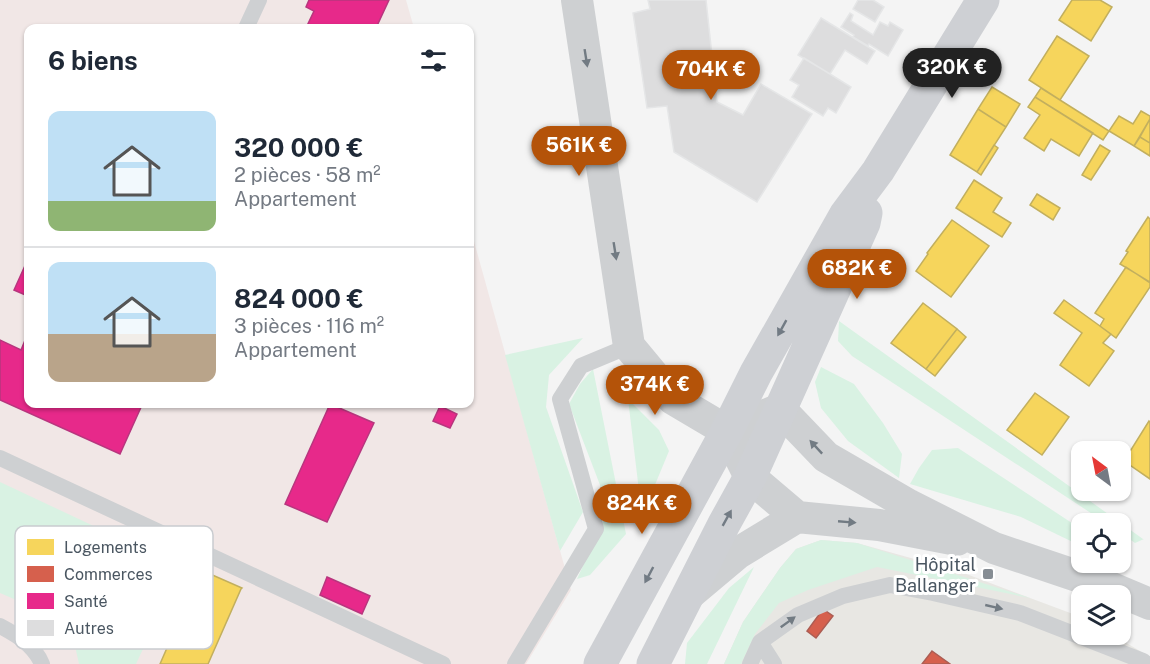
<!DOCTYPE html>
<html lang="fr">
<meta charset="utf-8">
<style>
body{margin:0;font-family:"Public Sans",sans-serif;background:#f2f2f3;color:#1f2937;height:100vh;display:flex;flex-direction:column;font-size:22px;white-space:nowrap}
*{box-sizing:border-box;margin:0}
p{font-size:20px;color:#747a83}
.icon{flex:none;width:33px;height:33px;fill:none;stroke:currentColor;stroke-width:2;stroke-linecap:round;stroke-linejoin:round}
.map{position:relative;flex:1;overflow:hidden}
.panel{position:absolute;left:24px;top:24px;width:450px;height:384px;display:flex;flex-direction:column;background:#fff;border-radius:12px;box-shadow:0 2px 4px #0004}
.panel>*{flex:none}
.needle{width:39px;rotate:328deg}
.controls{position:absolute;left:1071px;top:441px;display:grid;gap:12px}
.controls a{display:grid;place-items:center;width:60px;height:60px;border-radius:12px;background:#fff;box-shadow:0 2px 4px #0004;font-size:30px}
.price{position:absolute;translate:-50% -51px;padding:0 14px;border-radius:21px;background:#b45309;color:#fff;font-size:20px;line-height:39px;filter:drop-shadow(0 2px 3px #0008)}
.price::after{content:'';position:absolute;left:50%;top:36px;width:18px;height:14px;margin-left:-9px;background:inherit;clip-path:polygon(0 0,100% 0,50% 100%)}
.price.on{background:#222;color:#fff}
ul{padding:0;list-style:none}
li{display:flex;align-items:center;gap:18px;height:150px;padding:0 24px}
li+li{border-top:2px solid #e0e1e3}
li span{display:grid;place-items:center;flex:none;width:168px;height:120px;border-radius:12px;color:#555}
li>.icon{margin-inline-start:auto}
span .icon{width:72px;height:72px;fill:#fffc;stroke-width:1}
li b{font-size:26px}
h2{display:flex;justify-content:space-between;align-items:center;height:72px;padding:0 24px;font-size:26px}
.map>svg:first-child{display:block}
.commercial{fill:#e8e7e3}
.medical{fill:#f1e7e6}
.green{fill:#d9f2e3}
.homes{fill:#f6d55c;stroke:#c2af5e;stroke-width:1.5}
.shops{fill:#d6604d;stroke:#ac5d53;stroke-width:1.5}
.health{fill:#e7298a;stroke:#b8367e;stroke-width:1.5}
.building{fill:#ddddde;stroke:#e5e6e7;stroke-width:1.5}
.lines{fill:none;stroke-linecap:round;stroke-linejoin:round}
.service{stroke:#ced0d2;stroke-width:16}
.minor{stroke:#ced0d2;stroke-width:32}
.secondary{stroke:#ced0d4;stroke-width:33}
.oneway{fill:#727b83}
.oneway2{fill:#727b84}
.poi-dot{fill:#868d94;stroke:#fff;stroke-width:2}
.labels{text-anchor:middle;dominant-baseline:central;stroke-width:6;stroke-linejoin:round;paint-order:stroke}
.poi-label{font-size:18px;fill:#4a5661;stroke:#fff;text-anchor:end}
.key{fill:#fff;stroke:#c9ccd0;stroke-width:1.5}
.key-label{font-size:16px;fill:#4a5661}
</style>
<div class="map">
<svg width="1150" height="664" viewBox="0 0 1150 664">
<rect width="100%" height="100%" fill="#f4f4f4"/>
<path class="commercial" d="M821 540 857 543 961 572 1081 617 1082 634 1113 635 1150 657V664H724L743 622 780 568 796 549Z"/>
<path class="medical" d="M0 0H406L414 28H28V404H470V227L571 590 526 664H0Z"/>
<path class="green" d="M839 321 1143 539H1144L1135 543 1121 533 1120 524 1106 523 852 356 838 341Z
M583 338 549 375 546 407 583 512 560 551 505 355Z
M821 367 854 384 883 423 902 454 899 478 848 441 821 408 815 382Z
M593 369 626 534 590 575 577 579 606 515 600 485 569 404 580 384Z
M628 399 659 430 669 451 642 516Z
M958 448 1081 529V546L1021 517 910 484 919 468 932 450Z
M0 482 181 567 136 664H79L70 623 0 593Z
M821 540 857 543 1030 598 877 567 808 590 779 603 755 634 741 664H724L743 622 780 568 796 549Z
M754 567 707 664H685L687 643 729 588Z"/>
<path class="homes" d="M1072 0H1100L1112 7 1091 41 1059 20Z
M1057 36 1089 56 1060 100 1029 80Z
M992 87 1020 104 1006 127 978 109Z
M1041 88 1109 131 1103 140 1035 97Z
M1035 97 1093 133 1079 156 1051 139 1044 151 1024 138 1040 115 1028 107Z
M978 109 1006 127 977 172 950 155Z
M1141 111 1150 116V119L1134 146 1109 131 1119 116 1133 124Z
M1150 119V143L1140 137Z
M1140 137 1150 143V156L1134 146Z
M994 145 998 148 981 175 977 172Z
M1100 145 1110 151 1091 180 1082 175Z
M974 180 1002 198 993 212 1011 223 1002 237 956 208Z
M1037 194 1060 208 1053 220 1030 205Z
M1148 217 1150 219V282L1120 264 1128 252 1126 251Z
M952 220 989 246 951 297 916 271 928 254 927 253Z
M1126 267 1150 283V287L1116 338 1100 326 1104 319 1095 313Z
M1064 300 1111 334 1103 343 1114 351 1089 386 1060 365 1082 333 1054 313Z
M923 303 957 329 926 369 891 343Z
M957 329 966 337 935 376 926 369Z
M1035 393 1069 417 1042 455 1007 430Z
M1149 421 1150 422V479L1124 461Z
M201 570 242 588 241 589 208 664H160Z"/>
<path class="shops" d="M823 609 833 616 816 638 807 631Z
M932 651 950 664H922Z"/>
<path class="health" d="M309 0H389L376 28H306L314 11 306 7Z
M28 259V296L14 290Z
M28 333V404H138L142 405 120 454 0 400V340L21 350Z
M330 404 374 423 327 522 285 504Z
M440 406 457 414 450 428 433 421Z
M327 577 370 596 362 614 320 595Z"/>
<path class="building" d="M648 0H706L717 102 743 115 761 84 812 114 757 202 674 152 667 106 647 108 633 13 650 9Z
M858 0H873L884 7 875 22 853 9Z
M850 13 853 15 851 21 873 35 880 22 888 26 890 22 903 30 888 56 869 44 868 46 853 37 854 35 841 27Z
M821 18 875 51 867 64 845 50 830 74 798 55Z
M804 58 851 87 836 113 828 108 823 116 792 97 799 85 790 80Z"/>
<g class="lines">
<path class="service" d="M246 28 259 0
M0 458 443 664
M0 626C17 635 34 645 42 664
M760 642 774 664
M515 664 596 529 560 399 581 366 629 346
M750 664 760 642 798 615 843 596 890 585 933 593 1020 613 1143 661 1147 664"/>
<path class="minor" d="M577 0 629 346 673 399 727 431
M727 431 780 409 826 457 909 505 994 548 1107 586 1150 604
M727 431 750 477 797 517 879 525 957 540
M688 595 738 553 797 517"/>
<path class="secondary" d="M600 664 727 431 756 373 846 214 878 171 983 0
M653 664 724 524 750 477 864 223 866 213"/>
</g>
<defs><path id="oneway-solid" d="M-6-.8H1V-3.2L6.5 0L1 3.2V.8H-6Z" transform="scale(1.5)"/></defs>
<g class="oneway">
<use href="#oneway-solid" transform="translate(586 58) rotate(81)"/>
<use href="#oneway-solid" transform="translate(615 251) rotate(81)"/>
<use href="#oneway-solid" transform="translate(816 447) rotate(-133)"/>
<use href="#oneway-solid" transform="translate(847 522) rotate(5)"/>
<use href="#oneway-solid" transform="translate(994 607) rotate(13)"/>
<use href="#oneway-solid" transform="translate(788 622) rotate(-36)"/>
</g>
<g class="oneway2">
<use href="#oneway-solid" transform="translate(782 328) rotate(119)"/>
<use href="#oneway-solid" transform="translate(727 518) rotate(-61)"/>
<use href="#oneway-solid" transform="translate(649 575) rotate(118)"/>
</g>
<rect class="poi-dot" x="982" y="568" width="12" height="12" rx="3"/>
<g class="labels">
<g class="poi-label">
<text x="976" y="564">Hôpital<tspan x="976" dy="21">Ballanger</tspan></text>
</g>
</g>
<rect x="15" y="526" width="198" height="123" rx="9" class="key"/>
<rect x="27" y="539" width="27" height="16" fill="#f6d55c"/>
<rect x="27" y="566" width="27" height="16" fill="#d6604d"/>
<rect x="27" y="593" width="27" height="16" fill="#e7298a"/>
<rect x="27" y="620" width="27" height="16" fill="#ddddde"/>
<g class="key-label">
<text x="64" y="553">Logements</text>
<text x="64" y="580">Commerces</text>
<text x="64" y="607">Santé</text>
<text x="64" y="634">Autres</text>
</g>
</svg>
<div class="controls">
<a><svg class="needle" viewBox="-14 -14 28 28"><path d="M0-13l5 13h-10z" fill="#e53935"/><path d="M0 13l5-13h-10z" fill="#747a83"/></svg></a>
<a><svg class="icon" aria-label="locate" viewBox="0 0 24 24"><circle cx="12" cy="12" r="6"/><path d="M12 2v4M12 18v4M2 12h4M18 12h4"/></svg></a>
<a><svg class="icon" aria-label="layers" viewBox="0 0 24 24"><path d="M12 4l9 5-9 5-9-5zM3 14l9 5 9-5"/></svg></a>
</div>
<b class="price on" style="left:952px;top:99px">320K €</b>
<b class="price" style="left:711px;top:101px">704K €</b>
<b class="price" style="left:579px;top:177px">561K €</b>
<b class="price" style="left:857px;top:300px">682K €</b>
<b class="price" style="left:655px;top:416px">374K €</b>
<b class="price" style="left:642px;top:535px">824K €</b>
<section class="panel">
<h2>6 biens<svg class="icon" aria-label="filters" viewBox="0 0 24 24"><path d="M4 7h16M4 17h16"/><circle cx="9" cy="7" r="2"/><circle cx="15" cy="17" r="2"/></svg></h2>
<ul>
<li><span style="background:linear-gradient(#bfe0f5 75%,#8fb573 0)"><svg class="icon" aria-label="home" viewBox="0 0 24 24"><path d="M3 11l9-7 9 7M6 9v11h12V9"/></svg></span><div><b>320 000 €</b><p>2 pièces · 58 m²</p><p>Appartement</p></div></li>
<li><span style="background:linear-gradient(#bfe0f5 60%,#b9a48a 0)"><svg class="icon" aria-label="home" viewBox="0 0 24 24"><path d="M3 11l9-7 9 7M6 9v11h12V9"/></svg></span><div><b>824 000 €</b><p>3 pièces · 116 m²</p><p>Appartement</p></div></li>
</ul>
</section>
</div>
